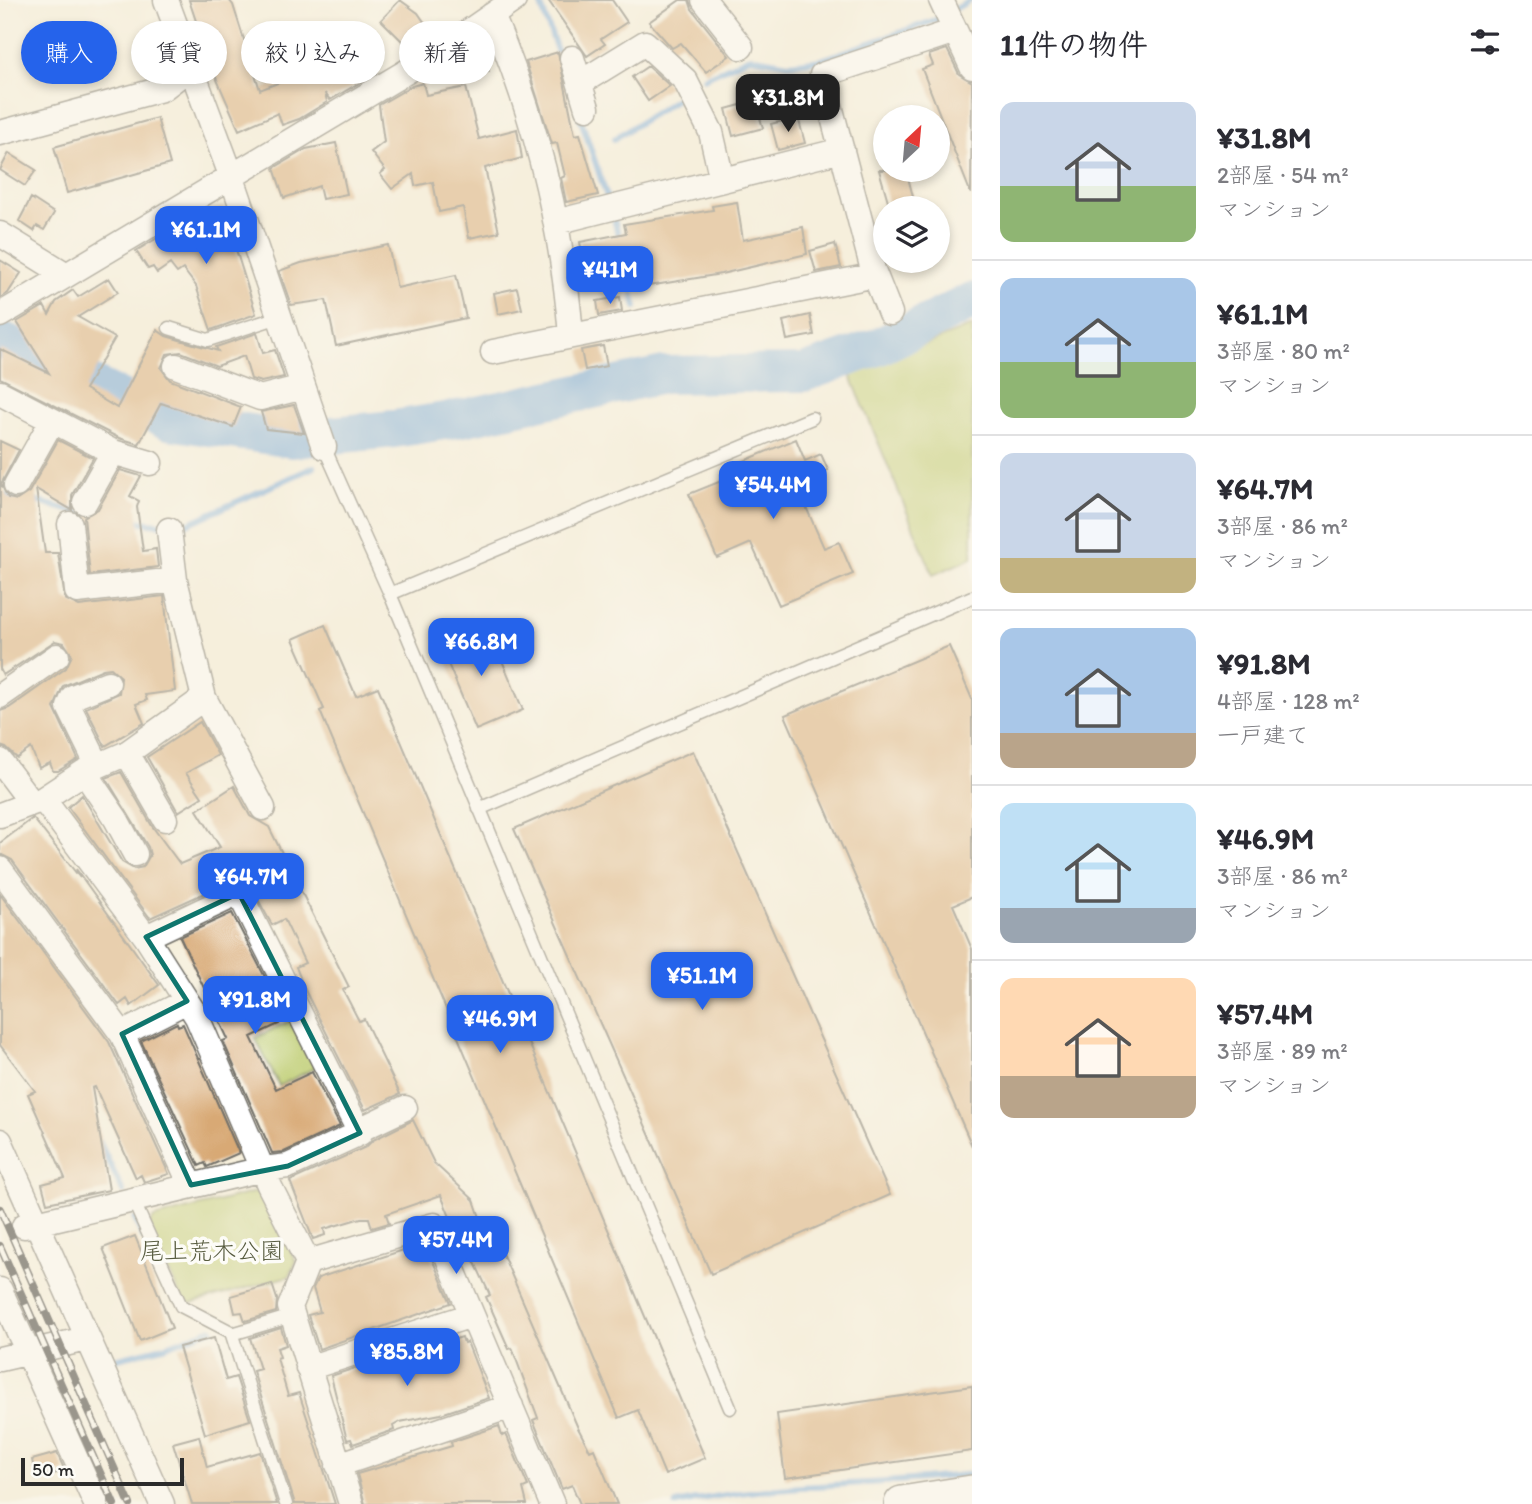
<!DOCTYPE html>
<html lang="ja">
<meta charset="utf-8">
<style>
body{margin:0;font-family:Itim,"Klee One",sans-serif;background:#f7f7f7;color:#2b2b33;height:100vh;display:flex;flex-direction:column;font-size:26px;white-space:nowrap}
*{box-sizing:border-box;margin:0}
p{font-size:23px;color:#7c7c81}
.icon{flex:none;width:38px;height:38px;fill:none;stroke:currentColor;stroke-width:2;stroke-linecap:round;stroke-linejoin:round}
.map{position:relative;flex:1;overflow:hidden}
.sheet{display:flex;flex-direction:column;background:#fff;width:560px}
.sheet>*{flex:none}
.banner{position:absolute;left:21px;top:21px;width:665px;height:63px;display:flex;gap:14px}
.needle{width:46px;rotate:26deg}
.controls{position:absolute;left:873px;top:105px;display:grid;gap:14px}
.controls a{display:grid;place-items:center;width:77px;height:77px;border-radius:50%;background:#fff;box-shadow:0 4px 10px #0003;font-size:35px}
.scale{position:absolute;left:21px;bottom:18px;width:163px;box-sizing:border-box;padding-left:7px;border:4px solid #2b2b2b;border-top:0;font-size:19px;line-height:24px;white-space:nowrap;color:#2b2b2b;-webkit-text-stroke:5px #fdfcf7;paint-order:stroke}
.price{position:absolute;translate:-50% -60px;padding:0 16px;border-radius:14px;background:#2563eb;color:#fff;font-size:23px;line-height:46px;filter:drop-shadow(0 2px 4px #0008)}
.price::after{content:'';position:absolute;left:50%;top:42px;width:21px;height:16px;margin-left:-10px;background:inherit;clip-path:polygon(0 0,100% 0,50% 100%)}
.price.active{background:#222;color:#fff}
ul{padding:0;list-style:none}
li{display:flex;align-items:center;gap:21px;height:175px;padding:0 28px}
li+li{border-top:2px solid #e1e1e2}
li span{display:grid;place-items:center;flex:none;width:196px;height:140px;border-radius:14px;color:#555}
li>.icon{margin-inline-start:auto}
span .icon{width:84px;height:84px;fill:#fffc;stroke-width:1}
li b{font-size:30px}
h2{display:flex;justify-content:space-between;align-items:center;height:84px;padding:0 28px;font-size:30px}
.chip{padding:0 24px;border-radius:32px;background:#fff;box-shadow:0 4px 10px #0003;font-size:24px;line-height:63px}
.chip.active{background:#2563eb;color:#fff}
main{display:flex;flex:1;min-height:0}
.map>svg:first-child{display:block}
.green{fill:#bdcc6f;stroke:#747c4d;stroke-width:2}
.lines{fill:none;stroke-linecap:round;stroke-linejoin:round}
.stream{stroke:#6ba3da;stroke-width:6}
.river{stroke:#6ba3da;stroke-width:38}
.building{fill:#d8a975}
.lane-casing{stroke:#727069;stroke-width:15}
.street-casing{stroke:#727069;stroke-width:27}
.secondary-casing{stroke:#727069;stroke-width:38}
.lane{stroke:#fff;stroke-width:12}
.street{stroke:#fff;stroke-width:24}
.secondary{stroke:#fff;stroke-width:35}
.rail-casing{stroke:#2b2b2b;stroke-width:8}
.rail{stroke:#fdfcf7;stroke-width:5;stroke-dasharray:16;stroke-linecap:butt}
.marked{fill:none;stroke:#0f766e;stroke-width:5;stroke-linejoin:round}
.labels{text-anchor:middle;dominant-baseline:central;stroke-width:7;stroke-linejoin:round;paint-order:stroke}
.park-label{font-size:24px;fill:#575b3f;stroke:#fdfcf7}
</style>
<main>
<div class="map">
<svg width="972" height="1504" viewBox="0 0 972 1504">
<rect width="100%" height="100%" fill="#fdfcf7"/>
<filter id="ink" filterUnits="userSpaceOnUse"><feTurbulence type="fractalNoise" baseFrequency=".0143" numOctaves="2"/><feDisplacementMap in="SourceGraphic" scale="14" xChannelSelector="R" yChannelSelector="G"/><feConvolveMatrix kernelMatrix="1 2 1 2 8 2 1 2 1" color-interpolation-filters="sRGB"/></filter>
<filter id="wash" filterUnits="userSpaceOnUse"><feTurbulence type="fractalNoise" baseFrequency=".00686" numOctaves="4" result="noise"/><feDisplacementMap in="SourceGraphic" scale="28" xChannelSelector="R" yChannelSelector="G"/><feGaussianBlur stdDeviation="1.57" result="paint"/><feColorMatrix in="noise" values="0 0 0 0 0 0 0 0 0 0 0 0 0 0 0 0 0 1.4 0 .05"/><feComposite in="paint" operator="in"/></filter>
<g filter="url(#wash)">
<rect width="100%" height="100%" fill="#f6efdc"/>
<path class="green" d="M972 326V558L933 575 850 374Z
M297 1017 321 1065 279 1086 255 1038Z
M263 1190 296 1262 290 1276 190 1304 181 1298 148 1227 154 1218Z"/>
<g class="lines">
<path class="stream" d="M539 0 562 64
M953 10 971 0
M704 78 750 57 789 64 821 60 941 18
M578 111 607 197
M614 139 681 96
M614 219 636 307
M0 495 20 497 94 517
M133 521 159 524
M185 525 314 467
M99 1141 123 1192
M135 1219 143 1237
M110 1360 164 1347 212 1329
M676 1504C773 1482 874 1487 972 1474"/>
<path class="river" d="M0 339 168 421 292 439 394 429 463 418 663 375 804 373 880 346 972 301"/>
</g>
<g id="blocks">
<path class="building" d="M189 0H229L233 5 260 90 308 71 310 76 368 52 376 73 330 100 325 93 327 102 299 119 282 125 278 113 239 130 211 66Z
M400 0 418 13 429 29 410 49 381 20Z
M548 0H612L627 22 601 39 605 44 587 56Z
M680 0H689L692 9 729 56 706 72 681 43 672 48 649 22Z
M947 49 959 74 972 82 971 194 922 69 933 65 929 55Z
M558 52 575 135 580 134 598 195 566 202 561 178 565 176 557 143 552 144 526 62Z
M467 54 487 56 489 72 471 75Z
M648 66 670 86 648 101 632 77Z
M423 83 426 95 466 87 479 139 517 129 522 158 485 168 499 232 469 238 463 207 439 212 433 182 415 186 413 174 392 189 380 174 385 170 371 152 384 142 379 105 412 86Z
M755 101 763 128 733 136 726 109Z
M798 117 805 143 778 150 771 124Z
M157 118 170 164 67 193 54 147Z
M336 143 347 194 322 199 319 186 284 198 274 168 306 149Z
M9 153 36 170 25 186 0 170Z
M879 170H906L916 208H890Z
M31 198 54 213 44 230 37 226 34 231 19 221Z
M737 202 743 240 803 227 807 254 721 274 636 288 630 255 584 264 580 242 626 233 624 224 713 210 712 206Z
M223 208 256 314 211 330 196 286 183 269 177 273 170 264 157 273 153 267 148 269 136 251 169 231 171 234 180 228 182 229 205 213Z
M835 244 841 267 816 272 810 251Z
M388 245 397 288 456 275 466 318 336 346 326 300 291 305 279 271 301 263Z
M0 260 21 273 8 293 0 298Z
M109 278 118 292 78 317 115 338 85 389 117 408 157 330 166 336 218 351 216 347 257 333 263 353 275 350 284 377 261 382 251 379 244 356 217 366 181 352 167 354 161 368 170 380 241 407 233 427 161 403 139 444 119 438 0 378V349L49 373 17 322 44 306 49 315 56 302 73 290 78 297Z
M517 288 522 309 498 314 494 293Z
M620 297 622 311 599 315 597 301Z
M810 315 814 335 787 340 783 321Z
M603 346 607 366 585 370 581 350Z
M294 405 304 433 266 429 261 412Z
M796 439 805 461 821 454 828 470 807 479 812 493 802 498 824 548 839 542 853 574 779 605 751 543 717 558 689 494 729 478 725 469Z
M58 440 93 458 72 495V510L36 489 45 553H58L65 599 79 606 164 596 175 691 145 695 147 700 136 704 144 723 105 746 86 708 119 693 121 677 111 668 103 669 63 686 54 708 78 759 58 771H53L50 763 39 768 31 748 17 758 6 748 0 746V711L9 708 66 668 72 655 64 643 55 641 3 675 0 669V441L19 450 1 484 8 498 17 500 29 492Z
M120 470 141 476 130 496 139 501 137 507 143 551 156 549 158 567 90 575 84 517 98 509Z
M325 625 356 696 378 687 705 1458 665 1475 638 1410 619 1418 320 711 324 709 293 639Z
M487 625 523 710 476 730 440 645Z
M949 646 972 699V897L953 905 972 949V1146L785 715Z
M200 722 218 755 186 773 202 797 178 812 147 757Z
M693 751 890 1195 711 1274 514 829Z
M121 772 152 826 180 864 220 847 197 810 234 786 250 816 269 827 349 987 343 990 359 1021 364 1019 400 1094 365 1110 306 992 296 967 305 963 284 919 272 925 248 881 233 880 150 918 68 807 82 795 122 862 134 869 143 867 150 855 148 847 106 778Z
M33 818 80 878 76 869 159 985 131 1006 127 999 119 1005 12 860 0 854V843Z
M0 894 109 1042 169 1174 144 1182 141 1175 136 1178 95 1087 92 1088 109 1190 47 1203 42 1184 65 1178 28 1094 35 1091 0 1045Z
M232 913 269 985 266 986 271 997 268 998 279 1024 251 1037 276 1089 312 1072 340 1126 284 1152 272 1153 223 1041 228 1039 180 937Z
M177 1023 178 1026 183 1024 239 1153 207 1167 205 1163 199 1166 141 1041Z
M413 1120 434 1163 474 1200 483 1226 489 1223 578 1428 590 1451 594 1449 617 1504H580L572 1485 562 1489 533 1420 538 1418 512 1348 509 1349 486 1297 490 1295 472 1256 467 1258 441 1195 386 1214 389 1223 372 1228 369 1218H361L324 1229 325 1235 313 1239 290 1181 366 1147 373 1140Z
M135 1236 172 1328 140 1341 103 1248Z
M425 1243 451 1303 319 1349 308 1315 320 1312 313 1288 318 1278Z
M272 1284 277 1299 276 1312 245 1321 242 1312 235 1313 231 1296Z
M281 1328 286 1345 277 1348 280 1357 277 1358 288 1396 299 1393 335 1504H295L253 1371 260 1369 250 1338Z
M462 1337 464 1343 467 1342 489 1398 441 1414 400 1422 393 1426 394 1430 353 1444 351 1439 347 1440 331 1376 445 1339 446 1342Z
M214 1338 226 1380 236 1377 250 1420 205 1434 179 1347Z
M972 1386V1451L785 1478 777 1414Z
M499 1426 502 1436 506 1434 528 1486 523 1488 527 1504H365L357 1474 452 1446 451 1442Z
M199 1436 207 1467 260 1452 277 1504H192L173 1443Z
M57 1453 65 1471 36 1478 32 1460Z"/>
</g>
</g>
<g filter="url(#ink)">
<use href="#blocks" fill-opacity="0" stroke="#727069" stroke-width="2"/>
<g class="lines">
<g class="lane-casing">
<path id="lane" d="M169 328 208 340 279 317
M324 447 390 594 730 1408
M390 594 812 418
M479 809 972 597
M133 1200 181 1306 231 1332 286 1504
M232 1334 292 1316"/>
</g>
<g class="street-casing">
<path id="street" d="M166 0 231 175 324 447
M704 0 741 47
M941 0 972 67
M492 15C535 116 562 226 571 335
M572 58 587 108
M580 83 645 43 685 80 711 132 722 180
M0 133 162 89 191 67
M556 222 842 150
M0 234 65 274
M873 270 890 313
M0 315 436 54 514 0
M493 352 866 277 873 270 822 75 955 31
M176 366 260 398 303 387
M0 393 113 452 150 463
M16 485 52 421
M85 502 113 452
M70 524 77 591 175 580
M169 530 175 580 204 698 263 808
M0 696 57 656
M127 753 165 819
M0 761 31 802
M98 766 69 707 73 697 108 683
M84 772 116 819 135 854
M43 799 84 772 127 753 204 698
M0 815 43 799 146 937 197 1017 269 1185 308 1262 290 1307 351 1504
M0 869 122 1034 191 1185
M122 1034 187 1001
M359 1130 405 1108
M0 1141 162 1504
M24 1226 263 1169 288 1166 360 1133 239 893 146 937
M308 1262 434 1225 552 1504
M0 1290 96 1504
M0 1359 86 1339
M308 1368 472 1315
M338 1465 511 1406"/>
</g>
<g class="secondary-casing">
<path id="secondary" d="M902 1504 972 1493"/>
</g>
<use href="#lane" class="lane"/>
<use href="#street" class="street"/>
<use href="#secondary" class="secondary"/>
<g class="rail-casing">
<path id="rail" d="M0 1209 130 1504
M0 1246 114 1504"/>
</g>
<use href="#rail" class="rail"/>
</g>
</g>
<path d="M0 0H972V1504H0ZM239 893 360 1133 288 1166 191 1185 122 1034 187 1001 146 937Z" fill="#f6efdc" fill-opacity=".55" fill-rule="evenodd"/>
<path class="marked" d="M239 893 360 1133 288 1166 191 1185 122 1034 187 1001 146 937Z"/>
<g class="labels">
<g class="park-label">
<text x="212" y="1250">尾上荒木公園</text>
</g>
</g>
</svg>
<div class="controls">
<a><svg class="needle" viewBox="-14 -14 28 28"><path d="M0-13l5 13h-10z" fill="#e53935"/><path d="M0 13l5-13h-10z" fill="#7c7c81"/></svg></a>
<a><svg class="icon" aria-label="layers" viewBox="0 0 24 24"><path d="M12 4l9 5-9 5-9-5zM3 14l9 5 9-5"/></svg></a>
</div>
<div class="scale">50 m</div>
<b class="price active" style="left:788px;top:134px">¥31.8M</b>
<b class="price" style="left:206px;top:266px">¥61.1M</b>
<b class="price" style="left:610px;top:306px">¥41M</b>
<b class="price" style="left:773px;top:521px">¥54.4M</b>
<b class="price" style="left:481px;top:678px">¥66.8M</b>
<b class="price" style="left:251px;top:913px">¥64.7M</b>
<b class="price" style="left:702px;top:1012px">¥51.1M</b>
<b class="price" style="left:255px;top:1036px">¥91.8M</b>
<b class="price" style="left:500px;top:1055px">¥46.9M</b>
<b class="price" style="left:456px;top:1276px">¥57.4M</b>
<b class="price" style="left:407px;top:1388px">¥85.8M</b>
<div class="banner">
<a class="chip active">購入</a>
<a class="chip">賃貸</a>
<a class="chip">絞り込み</a>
<a class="chip">新着</a>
</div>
</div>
<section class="sheet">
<h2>11件の物件<svg class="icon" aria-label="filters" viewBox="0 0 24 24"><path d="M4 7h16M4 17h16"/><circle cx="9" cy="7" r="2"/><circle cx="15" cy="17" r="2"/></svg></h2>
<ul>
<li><span style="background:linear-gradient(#c9d6e8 60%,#8fb573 0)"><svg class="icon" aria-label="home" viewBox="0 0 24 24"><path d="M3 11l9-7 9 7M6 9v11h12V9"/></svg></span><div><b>¥31.8M</b><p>2部屋 · 54 m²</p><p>マンション</p></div></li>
<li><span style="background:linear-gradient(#a9c7e8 60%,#8fb573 0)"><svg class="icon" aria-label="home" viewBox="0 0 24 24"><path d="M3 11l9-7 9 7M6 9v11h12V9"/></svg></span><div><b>¥61.1M</b><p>3部屋 · 80 m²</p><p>マンション</p></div></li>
<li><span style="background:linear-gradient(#c9d6e8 75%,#c2b280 0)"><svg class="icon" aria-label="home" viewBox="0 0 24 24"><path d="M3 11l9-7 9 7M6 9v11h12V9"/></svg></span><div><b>¥64.7M</b><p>3部屋 · 86 m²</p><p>マンション</p></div></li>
<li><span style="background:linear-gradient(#a9c7e8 75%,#b9a48a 0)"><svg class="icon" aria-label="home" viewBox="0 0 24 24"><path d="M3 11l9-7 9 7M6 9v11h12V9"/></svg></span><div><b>¥91.8M</b><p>4部屋 · 128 m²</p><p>一戸建て</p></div></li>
<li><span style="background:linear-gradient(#bfe0f5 75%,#9aa5b1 0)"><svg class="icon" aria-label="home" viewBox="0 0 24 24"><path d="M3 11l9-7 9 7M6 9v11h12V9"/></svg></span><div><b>¥46.9M</b><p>3部屋 · 86 m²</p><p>マンション</p></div></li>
<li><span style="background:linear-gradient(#ffd9b3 70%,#b9a48a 0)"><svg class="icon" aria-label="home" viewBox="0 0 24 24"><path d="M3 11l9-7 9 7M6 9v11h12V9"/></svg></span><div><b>¥57.4M</b><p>3部屋 · 89 m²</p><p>マンション</p></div></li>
</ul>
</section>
</main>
